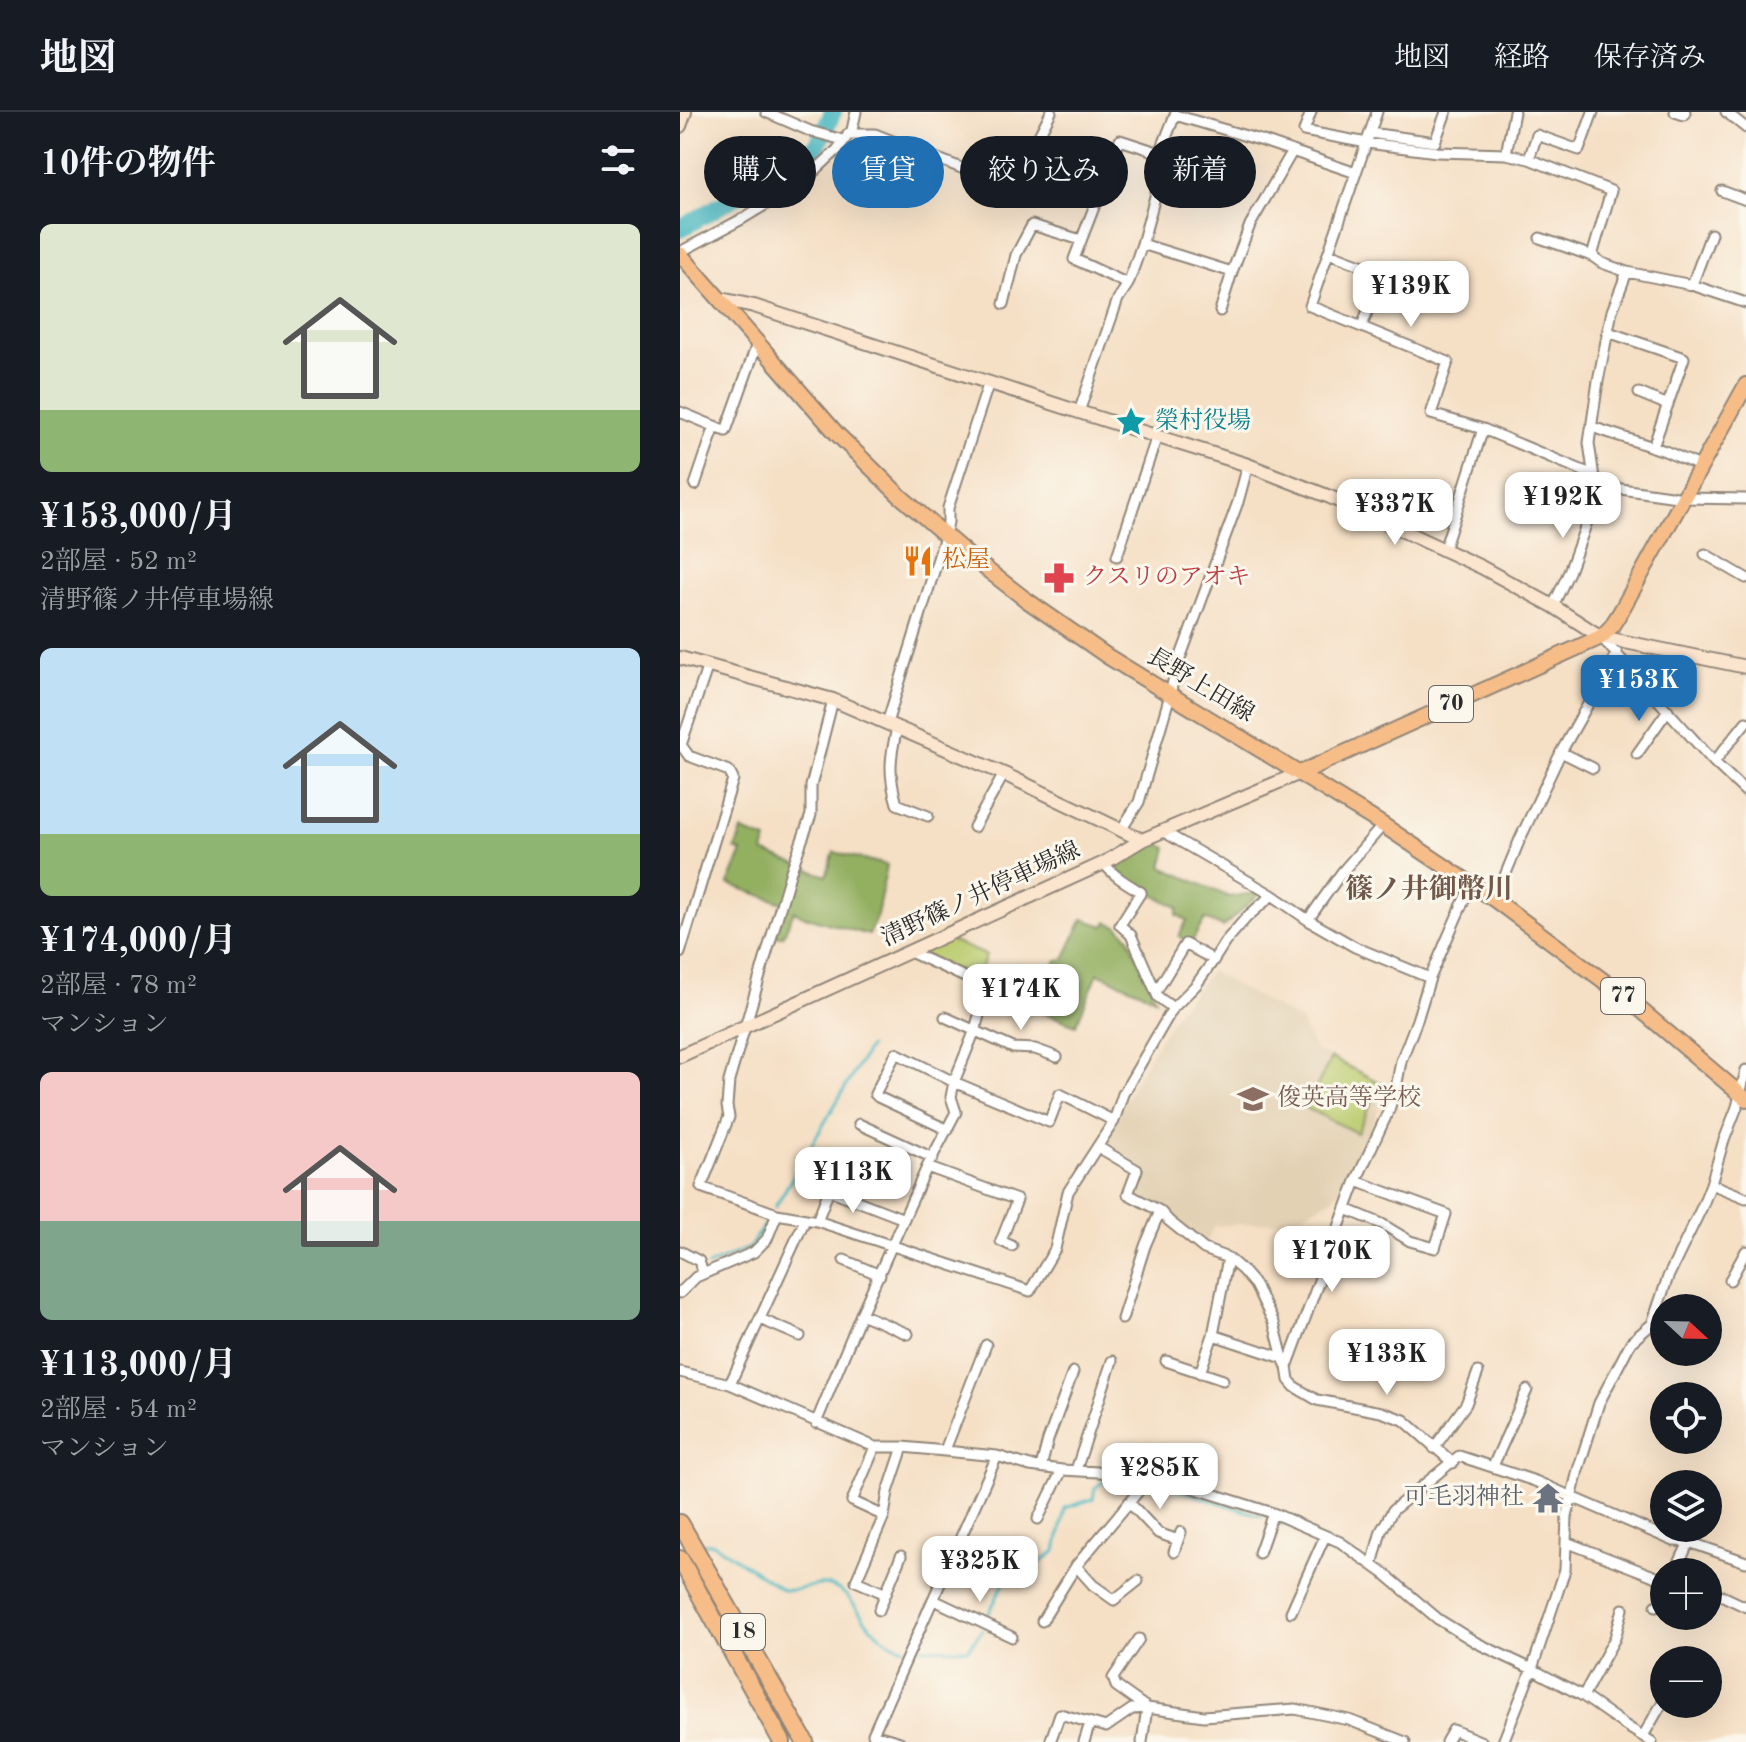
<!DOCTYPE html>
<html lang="ja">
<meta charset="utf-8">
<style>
body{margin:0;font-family:"Old Standard TT","Noto Serif JP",serif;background:#242831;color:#f1f3f6;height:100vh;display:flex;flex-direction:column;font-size:30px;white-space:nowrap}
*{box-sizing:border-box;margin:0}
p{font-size:26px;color:#9ea1a6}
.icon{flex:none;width:44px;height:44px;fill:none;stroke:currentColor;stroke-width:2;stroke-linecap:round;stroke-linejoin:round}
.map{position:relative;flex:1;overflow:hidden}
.side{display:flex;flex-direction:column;background:#171b24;width:680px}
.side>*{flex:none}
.guide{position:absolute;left:24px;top:24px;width:760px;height:72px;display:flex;gap:16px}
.needle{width:52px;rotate:112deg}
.fabs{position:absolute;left:970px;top:1182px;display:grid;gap:16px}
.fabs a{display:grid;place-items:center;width:72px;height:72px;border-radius:50%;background:#171b24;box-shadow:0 8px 32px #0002;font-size:40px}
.price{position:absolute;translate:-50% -68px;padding:0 18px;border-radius:16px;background:#fff;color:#222;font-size:26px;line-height:52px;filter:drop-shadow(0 2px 4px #0008)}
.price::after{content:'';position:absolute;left:50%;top:48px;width:24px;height:18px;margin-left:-12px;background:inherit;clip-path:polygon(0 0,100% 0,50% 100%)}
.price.selected{background:#1f6fb2;color:#fff}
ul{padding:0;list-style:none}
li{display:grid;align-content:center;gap:16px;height:424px;padding:0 40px}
li span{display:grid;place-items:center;height:248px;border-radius:12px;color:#555}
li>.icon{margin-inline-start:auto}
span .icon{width:144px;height:144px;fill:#fffc;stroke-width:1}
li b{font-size:34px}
h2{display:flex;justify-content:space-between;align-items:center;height:96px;padding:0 40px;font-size:34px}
.chip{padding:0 28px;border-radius:36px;background:#171b24;box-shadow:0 8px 32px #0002;font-size:28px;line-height:72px}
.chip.selected{background:#1f6fb2;color:#fff}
header{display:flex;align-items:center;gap:48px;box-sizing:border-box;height:112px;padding:0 40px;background:#171b24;border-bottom:2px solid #363941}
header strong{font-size:38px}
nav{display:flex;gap:44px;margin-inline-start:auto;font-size:28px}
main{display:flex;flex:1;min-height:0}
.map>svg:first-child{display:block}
.built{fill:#e3d1b4}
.green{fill:#bacb6d;stroke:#727b4c;stroke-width:2}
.forest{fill:#93af60;stroke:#5f6d46;stroke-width:2}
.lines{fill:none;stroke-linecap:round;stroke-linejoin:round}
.stream{stroke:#49b8c1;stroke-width:3}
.river{stroke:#49b8c1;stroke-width:18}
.street-casing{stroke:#908578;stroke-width:13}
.secondary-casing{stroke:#908578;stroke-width:16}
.primary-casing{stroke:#908578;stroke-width:18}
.highway-casing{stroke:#908578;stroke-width:20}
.street{stroke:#fff;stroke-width:9}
.secondary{stroke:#fce5cf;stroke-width:12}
.primary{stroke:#f7bd88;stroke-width:14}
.highway{stroke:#f7bd88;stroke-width:16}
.labels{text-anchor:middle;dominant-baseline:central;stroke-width:6;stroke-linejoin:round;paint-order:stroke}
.shield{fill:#fbf7ec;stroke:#696865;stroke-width:2}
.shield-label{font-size:22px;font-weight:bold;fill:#2b2b2b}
.culture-label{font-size:24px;fill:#0d838f;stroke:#fbf7ec;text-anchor:start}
.food-label{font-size:24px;fill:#c56008;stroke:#fbf7ec;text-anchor:start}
.health-label{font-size:24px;fill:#be3a42;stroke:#fbf7ec;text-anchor:start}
.street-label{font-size:24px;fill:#2b2b2b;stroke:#fbf7ec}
.education-label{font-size:24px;fill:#785e54;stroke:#fbf7ec;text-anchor:start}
.worship-label{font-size:24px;fill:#5b616d;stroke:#fbf7ec;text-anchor:end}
.quarter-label{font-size:28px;font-weight:bold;fill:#70594b;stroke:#fbf7ec}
</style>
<header>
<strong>地図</strong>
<nav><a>地図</a><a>経路</a><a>保存済み</a></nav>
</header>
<main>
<section class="side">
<h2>10件の物件<svg class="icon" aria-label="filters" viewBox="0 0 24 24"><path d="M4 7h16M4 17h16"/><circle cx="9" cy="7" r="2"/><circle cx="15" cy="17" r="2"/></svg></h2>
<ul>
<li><span style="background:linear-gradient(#dfe7d0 75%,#8fb573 0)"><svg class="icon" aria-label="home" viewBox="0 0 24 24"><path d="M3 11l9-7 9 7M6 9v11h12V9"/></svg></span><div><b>¥153,000/月</b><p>2部屋 · 52 m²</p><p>清野篠ノ井停車場線</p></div></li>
<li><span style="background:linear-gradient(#bfe0f5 75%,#8fb573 0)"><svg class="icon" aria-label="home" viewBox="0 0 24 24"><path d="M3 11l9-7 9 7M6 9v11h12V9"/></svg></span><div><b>¥174,000/月</b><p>2部屋 · 78 m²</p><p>マンション</p></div></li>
<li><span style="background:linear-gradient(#f6c9c9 60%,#7fa58c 0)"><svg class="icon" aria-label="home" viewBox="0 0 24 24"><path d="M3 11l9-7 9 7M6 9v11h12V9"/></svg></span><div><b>¥113,000/月</b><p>2部屋 · 54 m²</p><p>マンション</p></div></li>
</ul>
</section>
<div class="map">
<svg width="1066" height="1630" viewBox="0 0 1066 1630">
<rect width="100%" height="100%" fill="#fbf7ec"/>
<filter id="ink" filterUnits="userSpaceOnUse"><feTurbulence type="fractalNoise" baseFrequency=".0125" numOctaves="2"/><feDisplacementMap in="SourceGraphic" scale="16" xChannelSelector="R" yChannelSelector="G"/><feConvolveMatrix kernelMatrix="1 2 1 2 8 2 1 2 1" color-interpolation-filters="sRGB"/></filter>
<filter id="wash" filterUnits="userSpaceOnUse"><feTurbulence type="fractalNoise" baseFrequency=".006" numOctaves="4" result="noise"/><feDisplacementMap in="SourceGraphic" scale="32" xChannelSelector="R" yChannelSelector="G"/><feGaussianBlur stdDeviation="1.8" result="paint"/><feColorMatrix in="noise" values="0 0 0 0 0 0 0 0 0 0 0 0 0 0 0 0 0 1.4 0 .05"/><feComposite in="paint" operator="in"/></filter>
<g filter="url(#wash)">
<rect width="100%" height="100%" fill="#f5dfc5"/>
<path class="built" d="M531 859 621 909 635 938 706 972 696 1003 670 1066 651 1087 624 1102 607 1109 534 1114 525 1134 448 1082 459 1058 420 1038 460 960 495 902Z"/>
<path class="green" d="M267 827 306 843 297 868 239 841Z
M651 946 701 971 677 1021 626 996Z"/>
<path class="forest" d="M62 719 87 728 83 740 146 764 154 740 207 753 197 803 189 823 123 804 114 799 103 824H94L103 791 48 772 62 740 55 737Z
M478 731 487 736 482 755 549 785 581 780 543 815 525 807 511 831 499 824 507 808 497 803 498 795 464 778 431 755Z
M403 807 424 814 427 810 438 814 449 825 475 886 418 861 396 913 348 895 358 865 368 868 377 848 383 849Z"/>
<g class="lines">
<path class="stream" d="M95 1095 189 935
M28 1154 70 1135 88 1107
M437 1365 457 1368
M476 1371 582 1404
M597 1410 624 1419
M22 1432H34L103 1478C121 1481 136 1468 153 1475 166 1480 172 1490 180 1501 190 1517 206 1531 224 1536
M307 1505 334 1451 340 1449 358 1452 376 1439 385 1396 413 1387 415 1376 430 1364
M241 1536 288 1537 302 1518"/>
<path class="river" d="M0 117 91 64 122 52 139 30 153 0"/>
</g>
</g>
<g filter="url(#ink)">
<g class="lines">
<g class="street-casing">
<path id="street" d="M86 0 130 19 163 28
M631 0 624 19 687 31 757 40 826 42 849 47 931 79 912 144 922 151 947 160 932 199 918 269 909 331 914 366 920 374 1004 386 1066 387
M697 0 630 194 768 250 751 302 803 317
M995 0 1004 3 1005 0
M1046 0 1066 16
M690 21 755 30 766 0
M168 22H195L332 76 371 0
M826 42 834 0
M849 47 857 23 899 38 913 0
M1042 79 1066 88
M860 126 912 144
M462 132 552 160 570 113 612 40
M0 140 62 107 123 70 157 38 172 18 176 0
M649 141 702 161 682 214
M947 160 1012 173 1066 191
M448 172 394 147 440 28 480 41
M1012 173 1031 122
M324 192 336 143 352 113 401 128
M540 199 552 160
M928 220 1004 246 973 335
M959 281 988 293
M0 300 46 319 77 232
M399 300 438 187 448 172 462 132 476 81 482 50 480 41 495 3 583 29 676 61
M912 315 985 339 1022 355
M15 373 35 314
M764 438 803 317 913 363
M1025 442 1066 466
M437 444 477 324
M873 494 889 460 920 374
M921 525 1034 650 1066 680
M207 611 265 424 268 410V396L309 270
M217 616C210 645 208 662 217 692L248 704
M881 640 913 656
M957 642 988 598
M1034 650 1066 610
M294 715 324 662
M441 718 459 690 490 583 495 560 558 390 568 353
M484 720 592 783 628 808 675 835 750 866
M424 751C433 764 448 772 461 780L440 813 451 823 478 885 493 896
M815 788 840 727 881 640 937 541
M628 808 662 760 703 713
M0 841 53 667 49 659 9 644 1 633 28 553
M476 880 505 832 527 844
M265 905 333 936 355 937 377 945
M179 1012 253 1046
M268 1018 198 985 195 982 216 941 274 970 369 1010 380 982 434 1009
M418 1035 457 1058 448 1082 480 1099 489 1109 524 1137 548 1146 562 1158 575 1173 594 1211 603 1246 607 1255 609 1268 615 1275 637 1288 701 1300 724 1308 773 1351
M247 1055 337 1088 321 1129 332 1134
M1031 1072 1066 1086
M666 1097 702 1112 730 1129 755 1136 766 1102 676 1069
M97 1102 21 1075 49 1005 47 994 49 969 111 759 131 703V674L153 588
M137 1109 149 1078 224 1107
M0 1139 19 1149 23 1162
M548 1146 533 1223 603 1246
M164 1148 200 1163
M1050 1168 1066 1139
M0 1181 16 1165 74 1140 87 1127 97 1102 137 1109 350 1179 375 1137 388 1080 434 1009 443 982 493 896 516 873 533 849 545 830 567 805 592 783
M181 1202 228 1222
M80 1207 120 1224
M442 1207 465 1134 480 1099
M486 1249 543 1268
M607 1255 676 1069 709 998 717 971 721 949 737 908 750 866 791 772
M0 1260 50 1272 195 1335H223L317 1344 350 1354 382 1358 472 1363 593 1401 660 1430 706 1463 758 1507 797 1531 852 1557 885 1458 887 1404 898 1358 919 1291 951 1230 972 1212 988 1165 1022 1095 1031 1072 1043 1031 1057 995 1066 958
M520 1261 533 1223
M50 1272 125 1108
M136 1311 181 1202 247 1055 276 1000 271 985 274 970 295 918 306 878 304 874 230 840
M195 1335 172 1389 204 1404
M754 1336 786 1292 798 1260
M265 1338 306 1233
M813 1354 847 1278
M361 1355 368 1328 393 1260
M396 1358 432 1249
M449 1390 478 1421 498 1428
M358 1407 382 1358
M886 1430 984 1468
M494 1440 501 1420
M579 1441 593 1401
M692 1453 701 1419 713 1398 779 1344 855 1369 994 1429 1009 1430 1066 1450
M396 1454 413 1473 434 1488 458 1469
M995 1460 1009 1430
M1028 1477 1066 1495
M206 1482 176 1469 204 1404 208 1380 223 1335
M254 1488 332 1525
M976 1494 982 1489 984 1484
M199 1498 221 1444
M611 1500 645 1424
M362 1509 396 1454 472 1363
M459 1527 433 1566 436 1574 467 1596 462 1630
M903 1584 935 1526 943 1497
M996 1592H999
M963 1624 984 1588
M220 1630 193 1622 317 1344
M370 1630 380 1602 426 1615 452 1597 467 1596 524 1604 615 1597 669 1608 725 1630
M404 1630 410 1611
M766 1630 773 1618 802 1630
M823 1630 852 1557 903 1584 943 1612 972 1630"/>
</g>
<g class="secondary-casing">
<path id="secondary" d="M0 14 5 0
M41 187 74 194 399 300 568 353 650 385 801 455 873 494 921 525 1066 555
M0 546 153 588 324 662 462 728
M0 944 424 751 462 728 620 661"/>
</g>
<g class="primary-casing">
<path id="primary" d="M0 142 157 322 219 383 288 443 345 487 427 544 703 713 815 788 948 887 1066 987
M620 661 921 525 931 515 941 499 1066 273"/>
</g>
<g class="highway-casing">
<path id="highway" d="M0 1411 125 1630
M0 1447 102 1630"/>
</g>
<use href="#street" class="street"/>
<use href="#secondary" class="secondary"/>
<use href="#primary" class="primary"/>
<use href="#highway" class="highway"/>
</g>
</g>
<defs>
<g id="sight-bare" transform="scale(2.4)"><path d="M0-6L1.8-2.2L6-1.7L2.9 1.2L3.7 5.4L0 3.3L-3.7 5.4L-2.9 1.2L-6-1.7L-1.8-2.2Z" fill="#0f9aa8" stroke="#fbf7ec" stroke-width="2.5" paint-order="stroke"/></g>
<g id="restaurant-bare" transform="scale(2.4)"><path d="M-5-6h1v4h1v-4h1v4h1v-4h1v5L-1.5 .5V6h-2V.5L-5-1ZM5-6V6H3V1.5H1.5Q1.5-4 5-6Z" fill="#e8710a" stroke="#fbf7ec" stroke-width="2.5" paint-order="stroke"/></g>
<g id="pharmacy-bare" transform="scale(2.4)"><path d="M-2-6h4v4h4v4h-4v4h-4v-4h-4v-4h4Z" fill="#e0444e" stroke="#fbf7ec" stroke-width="2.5" paint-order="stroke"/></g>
<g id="school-bare" transform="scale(2.4)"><path d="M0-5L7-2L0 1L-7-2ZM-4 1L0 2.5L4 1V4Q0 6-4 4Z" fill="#8d6e63" stroke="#fbf7ec" stroke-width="2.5" paint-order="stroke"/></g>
<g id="temple-bare" transform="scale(2.4)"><path d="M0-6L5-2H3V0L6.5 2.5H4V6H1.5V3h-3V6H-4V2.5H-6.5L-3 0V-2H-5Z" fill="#6b7280" stroke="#fbf7ec" stroke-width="2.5" paint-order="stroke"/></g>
</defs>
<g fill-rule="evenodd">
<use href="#sight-bare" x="451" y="310"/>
<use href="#restaurant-bare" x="238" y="449"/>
<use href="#pharmacy-bare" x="379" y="466"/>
<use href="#school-bare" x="573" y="987"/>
<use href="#temple-bare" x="868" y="1386"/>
</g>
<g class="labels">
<g class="shield">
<rect x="749" y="574" width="44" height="36" rx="6"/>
<rect x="921" y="866" width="44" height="36" rx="6"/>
<rect x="41" y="1502" width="44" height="36" rx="6"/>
</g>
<g class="shield-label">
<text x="771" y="592">70</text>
<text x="943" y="884">77</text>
<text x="63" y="1520">18</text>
</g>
<g class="culture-label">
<text x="475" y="310">榮村役場</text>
</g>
<g class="food-label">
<text x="262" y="449">松屋</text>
</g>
<g class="health-label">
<text x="403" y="466">クスリのアオキ</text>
</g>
<g class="street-label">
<text transform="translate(520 574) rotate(31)">長野上田線</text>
<text transform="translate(301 783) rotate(-25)">清野篠ノ井停車場線</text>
</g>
<g class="education-label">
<text x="597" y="987">俊英高等学校</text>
</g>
<g class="worship-label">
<text x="844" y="1386">可毛羽神社</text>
</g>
<g class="quarter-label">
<text x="749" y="779">篠ノ井御幣川</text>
</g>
</g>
</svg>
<div class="fabs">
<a><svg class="needle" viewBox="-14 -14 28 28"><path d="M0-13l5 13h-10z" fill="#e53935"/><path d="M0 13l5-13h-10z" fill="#9ea1a6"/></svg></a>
<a><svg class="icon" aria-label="locate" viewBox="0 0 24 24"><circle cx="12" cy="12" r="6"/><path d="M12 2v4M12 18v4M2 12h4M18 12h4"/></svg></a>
<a><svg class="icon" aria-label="layers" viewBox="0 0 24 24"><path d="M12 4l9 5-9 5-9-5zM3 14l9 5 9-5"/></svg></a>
<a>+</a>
<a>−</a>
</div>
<b class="price" style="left:731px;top:217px">¥139K</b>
<b class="price" style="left:883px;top:428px">¥192K</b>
<b class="price" style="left:715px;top:435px">¥337K</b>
<b class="price selected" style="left:959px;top:611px">¥153K</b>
<b class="price" style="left:341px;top:920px">¥174K</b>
<b class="price" style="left:173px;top:1103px">¥113K</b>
<b class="price" style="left:652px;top:1182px">¥170K</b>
<b class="price" style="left:707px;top:1285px">¥133K</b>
<b class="price" style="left:480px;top:1399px">¥285K</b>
<b class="price" style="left:300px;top:1492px">¥325K</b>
<div class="guide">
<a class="chip">購入</a>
<a class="chip selected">賃貸</a>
<a class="chip">絞り込み</a>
<a class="chip">新着</a>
</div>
</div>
</main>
